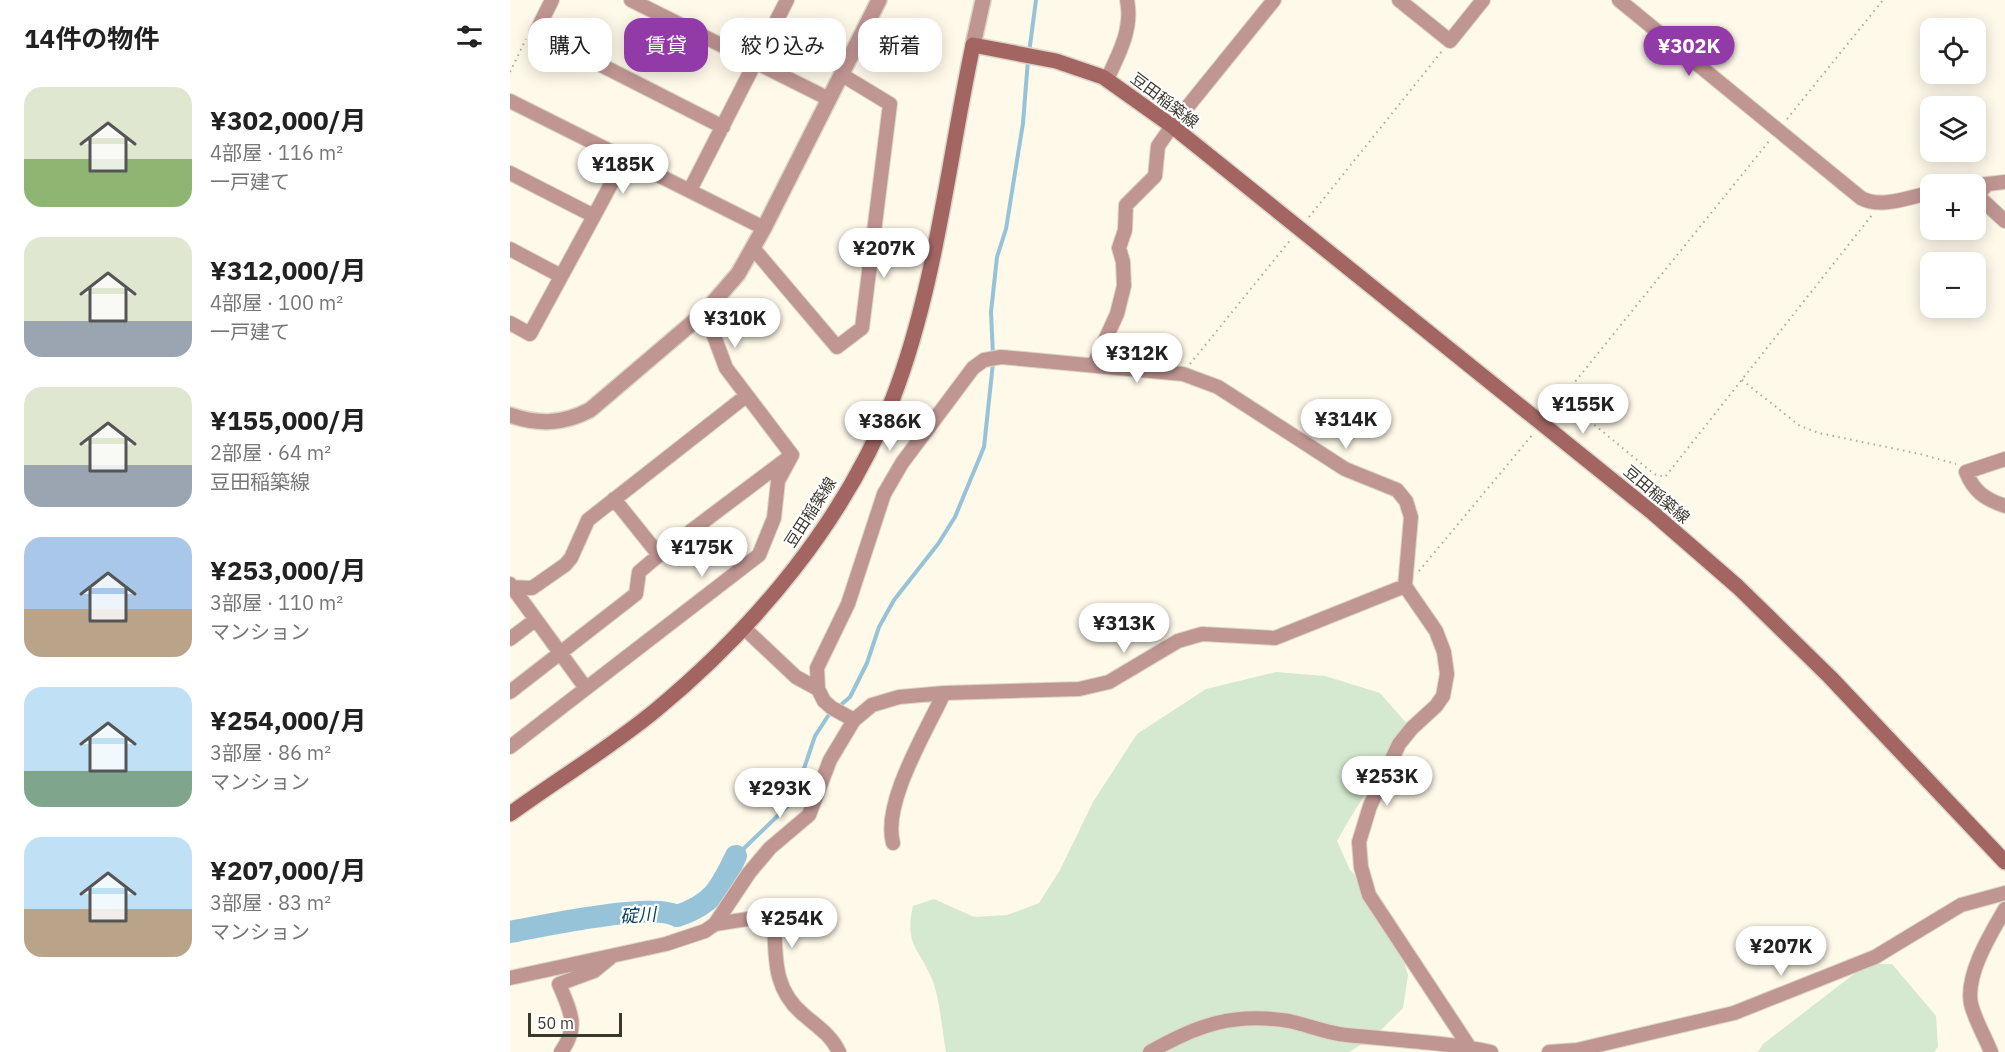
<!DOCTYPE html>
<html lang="ja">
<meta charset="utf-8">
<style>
body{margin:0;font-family:"IBM Plex Sans","Noto Sans JP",sans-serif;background:#f6f6f6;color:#222;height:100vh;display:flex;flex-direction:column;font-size:22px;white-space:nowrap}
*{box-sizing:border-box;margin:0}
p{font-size:20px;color:#767676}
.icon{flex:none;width:33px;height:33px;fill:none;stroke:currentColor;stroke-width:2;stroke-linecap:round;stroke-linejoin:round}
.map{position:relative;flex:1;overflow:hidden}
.panel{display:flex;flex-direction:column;background:#fff;width:510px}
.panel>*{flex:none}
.hud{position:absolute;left:18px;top:18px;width:570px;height:54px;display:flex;gap:12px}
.controls{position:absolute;left:1410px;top:18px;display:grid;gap:12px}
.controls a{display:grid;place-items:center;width:66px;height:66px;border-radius:12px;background:#fff;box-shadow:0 3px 15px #0003;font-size:30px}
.scale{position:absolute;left:18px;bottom:15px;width:94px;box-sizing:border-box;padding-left:6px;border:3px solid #3a372d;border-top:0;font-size:16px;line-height:21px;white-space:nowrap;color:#3a372d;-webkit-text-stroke:4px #fff;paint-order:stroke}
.price{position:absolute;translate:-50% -51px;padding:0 14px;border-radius:21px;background:#fff;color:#222;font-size:20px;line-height:39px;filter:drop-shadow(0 2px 3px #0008)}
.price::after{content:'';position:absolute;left:50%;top:36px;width:18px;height:14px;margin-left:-9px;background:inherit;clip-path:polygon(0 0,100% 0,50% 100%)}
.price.current{background:#923ba8;color:#fff}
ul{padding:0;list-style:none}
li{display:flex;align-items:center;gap:18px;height:150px;padding:0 24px}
li span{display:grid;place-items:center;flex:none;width:168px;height:120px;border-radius:18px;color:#555}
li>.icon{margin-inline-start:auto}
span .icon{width:72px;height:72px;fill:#fffc;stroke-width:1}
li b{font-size:26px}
h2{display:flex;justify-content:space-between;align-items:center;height:72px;padding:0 24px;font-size:26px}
.chip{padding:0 21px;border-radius:18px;background:#fff;box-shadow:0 3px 15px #0003;font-size:21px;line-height:54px}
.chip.current{background:#923ba8;color:#fff}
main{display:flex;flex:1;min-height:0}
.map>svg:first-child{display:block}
.green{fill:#d4e9cf}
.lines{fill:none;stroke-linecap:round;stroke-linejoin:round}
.stream{stroke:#96c3d8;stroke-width:4}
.river{stroke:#96c3d8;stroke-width:22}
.minor-casing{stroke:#dbd6c7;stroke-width:16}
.tertiary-casing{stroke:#dbd6c7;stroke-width:18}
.secondary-casing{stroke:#dbd6c7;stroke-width:18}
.path{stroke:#ada99b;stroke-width:2;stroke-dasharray:1.5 4.5;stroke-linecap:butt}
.minor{stroke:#c09693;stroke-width:14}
.tertiary{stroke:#c09693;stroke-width:15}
.secondary{stroke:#a26562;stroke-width:15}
.labels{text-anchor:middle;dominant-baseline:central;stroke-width:4.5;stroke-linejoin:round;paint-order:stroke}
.street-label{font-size:16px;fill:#3a372d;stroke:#fff}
.water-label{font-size:18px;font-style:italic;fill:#05445a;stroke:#fff}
</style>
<main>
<section class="panel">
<h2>14件の物件<svg class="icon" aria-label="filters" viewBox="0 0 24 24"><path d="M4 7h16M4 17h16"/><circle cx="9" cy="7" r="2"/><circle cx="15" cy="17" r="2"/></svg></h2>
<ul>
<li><span style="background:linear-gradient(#dfe7d0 60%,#8fb573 0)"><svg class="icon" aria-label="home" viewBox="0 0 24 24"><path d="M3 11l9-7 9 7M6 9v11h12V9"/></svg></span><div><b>¥302,000/月</b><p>4部屋 · 116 m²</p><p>一戸建て</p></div></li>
<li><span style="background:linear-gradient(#dfe7d0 70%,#9aa5b1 0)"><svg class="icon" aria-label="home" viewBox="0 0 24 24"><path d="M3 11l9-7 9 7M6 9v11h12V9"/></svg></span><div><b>¥312,000/月</b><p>4部屋 · 100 m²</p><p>一戸建て</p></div></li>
<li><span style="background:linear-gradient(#dfe7d0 65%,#9aa5b1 0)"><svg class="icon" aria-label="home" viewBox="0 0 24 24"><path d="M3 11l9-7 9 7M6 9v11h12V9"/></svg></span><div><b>¥155,000/月</b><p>2部屋 · 64 m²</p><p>豆田稲築線</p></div></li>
<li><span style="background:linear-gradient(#a9c7e8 60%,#b9a48a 0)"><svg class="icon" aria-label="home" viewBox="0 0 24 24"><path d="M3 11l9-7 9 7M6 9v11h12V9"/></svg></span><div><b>¥253,000/月</b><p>3部屋 · 110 m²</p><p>マンション</p></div></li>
<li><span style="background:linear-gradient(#bfe0f5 70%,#7fa58c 0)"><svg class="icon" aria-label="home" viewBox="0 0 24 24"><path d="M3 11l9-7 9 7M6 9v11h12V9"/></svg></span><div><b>¥254,000/月</b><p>3部屋 · 86 m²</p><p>マンション</p></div></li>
<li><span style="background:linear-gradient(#bfe0f5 60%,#b9a48a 0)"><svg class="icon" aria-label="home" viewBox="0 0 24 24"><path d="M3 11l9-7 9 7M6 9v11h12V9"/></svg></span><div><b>¥207,000/月</b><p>3部屋 · 83 m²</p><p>マンション</p></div></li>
</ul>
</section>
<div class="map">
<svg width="1495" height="1052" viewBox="0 0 1495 1052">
<rect width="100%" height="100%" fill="#fef9e9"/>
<path class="green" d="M766 672 815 676 870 693 898 725C875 765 849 801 827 841L840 870 864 892 887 937 898 975 893 1008 864 1037 839 1052H436C432 1030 430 999 422 979 409 948 394 944 403 906L424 899 464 917 497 915 529 903 550 870 583 802 627 734 696 689Z
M1357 964H1382L1426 1016 1428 1047 1424 1052H1248L1253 1044Z"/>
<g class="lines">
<path class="stream" d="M519 53 526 0
M483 355 481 312 487 257 496 229 513 123 518 60
M226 856 283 801 305 736 318 716 340 697 357 663 369 627 384 600 428 544 445 517 474 447 483 363"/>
<path class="river" d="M0 932C31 926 143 902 167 916 203 904 210 889 226 856"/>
<g class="minor-casing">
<path id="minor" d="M42 0 26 32 213 127
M121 0 319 99
M889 0 940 41 973 0
M1109 0 1351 198C1371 209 1399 197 1420 193
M597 79C609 54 623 28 617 0
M0 101 254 228
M0 173 84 216 20 334 0 323
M1477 184 1469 194 1471 199 1495 221
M1468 185 1495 182
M180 190 277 0
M84 216 115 158
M243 248 327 347 352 328 380 104 332 75
M0 249 51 276
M195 312 216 368 282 455
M584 364 607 314 614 286 613 262 609 248 615 230 616 205 645 176 648 146 662 126 764 0
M1495 459 1456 472C1464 492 1475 499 1495 506
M104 499 149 555
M0 584 75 687
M0 587 22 588 55 565 61 558 78 520 236 396
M234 628 286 677 308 689
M0 639 25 620
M0 692 126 594 129 572 149 555 278 458
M344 720 322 708 314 701 308 689 307 668 338 604 374 494 392 463 463 368 474 360 491 357 673 374 708 387 835 469 887 490 896 501 901 517 895 586 926 631 934 652 937 674 933 696 926 706 902 728 889 744 860 806 849 842 851 867 859 895 960 1048
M0 747 249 555 264 518 268 481 282 455
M383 843C372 803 416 732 434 693
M205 924 264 915C266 954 261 988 294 1015 308 1027 321 1035 329 1052
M0 978 156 944 195 931 205 924 239 873 260 848 299 815 320 760 344 720 362 705 389 697 434 693 569 689 599 682 668 641 692 634 765 638 895 586
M51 1052C70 1026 60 1011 49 984L84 971 101 957
M640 1052C687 1025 724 1012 779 1021 798 1025 816 1033 836 1035 884 1040 934 1042 981 1052
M1039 1052 1067 1050 1224 1013 1365 957 1451 905 1495 893
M1481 1052C1475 1037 1465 1020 1461 1004 1455 975 1481 933 1495 909"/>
</g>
<g class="tertiary-casing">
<path id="tertiary" d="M463 45 473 0
M0 415C29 425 53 424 80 410L195 312 228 274 254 228 369 0"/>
</g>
<g class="secondary-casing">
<path id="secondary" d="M0 814C48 779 100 748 146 710 246 627 335 521 383 398 426 286 438 162 463 45L546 61 593 77 662 126 1143 513 1228 587 1320 677 1495 862"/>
</g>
<path class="path" d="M0 72 16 39
M1277 119 1373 0
M799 217 932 51
M680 364 782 238
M1232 380 1290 426 1309 433 1410 454 1446 464
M1052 398 1144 474 1155 477 1362 215
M1039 414 1260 140
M909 571 1023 434"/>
<use href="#minor" class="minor"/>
<use href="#tertiary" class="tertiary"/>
<use href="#secondary" class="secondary"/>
</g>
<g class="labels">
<g class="street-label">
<text transform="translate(655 100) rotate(37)">豆田稲築線</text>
<text transform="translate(1147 494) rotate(40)">豆田稲築線</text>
<text transform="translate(300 512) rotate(-57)">豆田稲築線</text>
</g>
<g class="water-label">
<text transform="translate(128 915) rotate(-4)">碇川</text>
</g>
</g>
</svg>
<div class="controls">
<a><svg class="icon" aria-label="locate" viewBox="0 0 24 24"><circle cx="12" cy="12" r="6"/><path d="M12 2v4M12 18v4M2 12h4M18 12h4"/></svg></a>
<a><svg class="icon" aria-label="layers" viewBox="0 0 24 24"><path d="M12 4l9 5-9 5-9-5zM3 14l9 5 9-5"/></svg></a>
<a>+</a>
<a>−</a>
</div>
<div class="scale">50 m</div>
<b class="price current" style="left:1179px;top:77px">¥302K</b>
<b class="price" style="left:113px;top:195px">¥185K</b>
<b class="price" style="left:374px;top:279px">¥207K</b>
<b class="price" style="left:225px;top:349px">¥310K</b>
<b class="price" style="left:627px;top:384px">¥312K</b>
<b class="price" style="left:1073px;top:435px">¥155K</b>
<b class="price" style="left:836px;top:450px">¥314K</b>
<b class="price" style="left:380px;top:452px">¥386K</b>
<b class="price" style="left:192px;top:578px">¥175K</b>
<b class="price" style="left:614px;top:654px">¥313K</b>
<b class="price" style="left:877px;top:807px">¥253K</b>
<b class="price" style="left:270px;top:819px">¥293K</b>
<b class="price" style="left:282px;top:949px">¥254K</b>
<b class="price" style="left:1271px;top:977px">¥207K</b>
<div class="hud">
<a class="chip">購入</a>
<a class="chip current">賃貸</a>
<a class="chip">絞り込み</a>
<a class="chip">新着</a>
</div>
</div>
</main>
